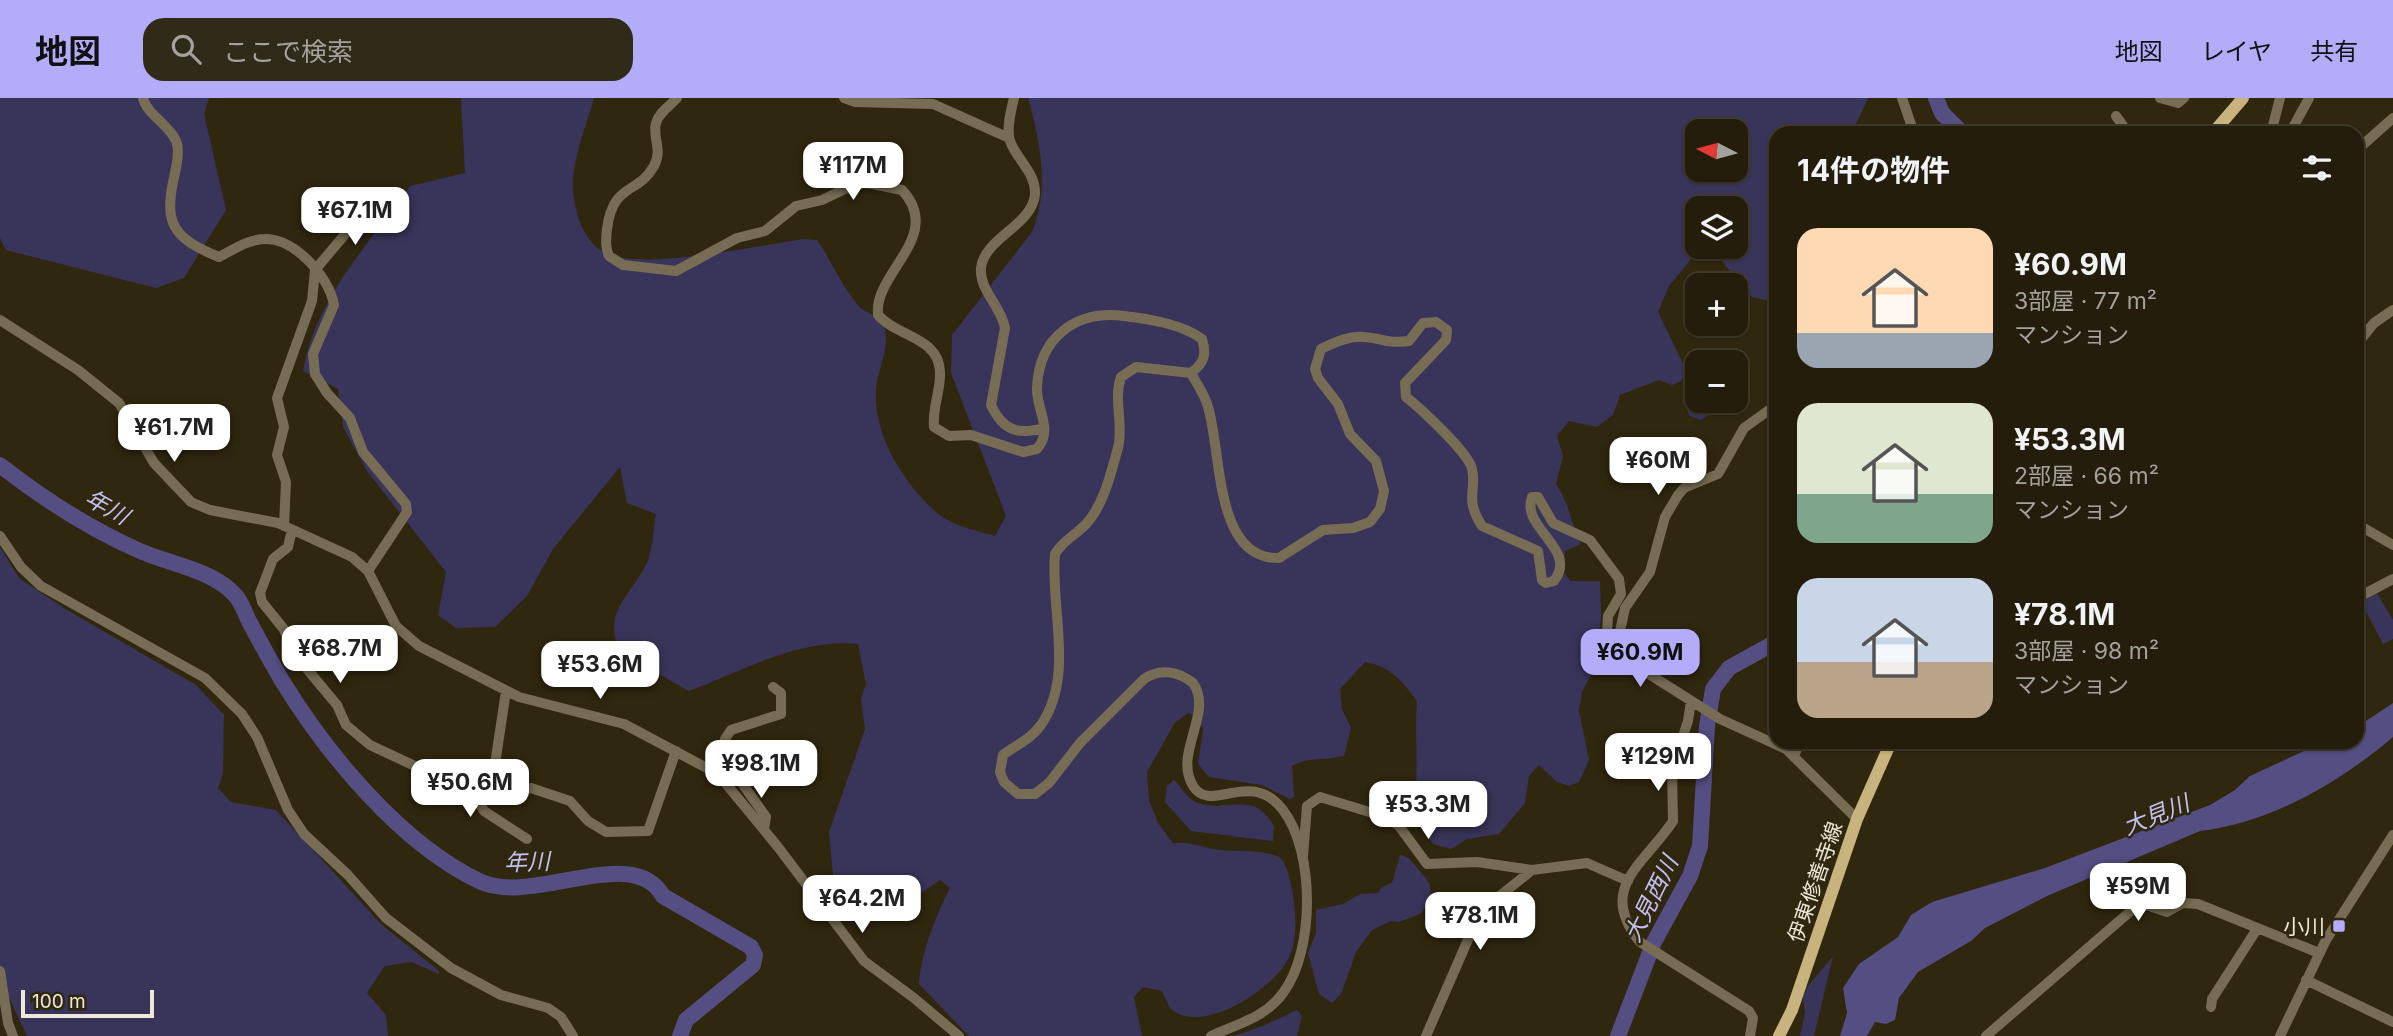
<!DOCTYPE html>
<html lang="ja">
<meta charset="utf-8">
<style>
body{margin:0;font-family:Inter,"Noto Sans JP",sans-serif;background:#302a19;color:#f1f3f6;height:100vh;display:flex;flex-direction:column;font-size:26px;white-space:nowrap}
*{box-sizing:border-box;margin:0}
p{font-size:23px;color:#a3a29d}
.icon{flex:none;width:38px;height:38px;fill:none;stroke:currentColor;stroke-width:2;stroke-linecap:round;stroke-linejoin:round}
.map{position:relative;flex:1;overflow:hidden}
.panel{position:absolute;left:1769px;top:28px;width:595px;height:623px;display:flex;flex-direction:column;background:#241d0b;border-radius:21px;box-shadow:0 2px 5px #0004,0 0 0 2px #413b2c}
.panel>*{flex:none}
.needle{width:46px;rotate:276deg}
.tools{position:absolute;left:1685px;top:21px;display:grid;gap:14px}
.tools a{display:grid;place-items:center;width:63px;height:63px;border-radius:14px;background:#241d0b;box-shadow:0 2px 5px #0004,0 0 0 2px #413b2c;font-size:35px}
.scale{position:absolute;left:21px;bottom:18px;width:133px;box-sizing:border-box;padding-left:7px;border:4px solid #eee8da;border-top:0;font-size:19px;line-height:24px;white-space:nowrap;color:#eee8da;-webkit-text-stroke:5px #30270f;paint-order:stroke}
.price{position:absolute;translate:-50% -60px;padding:0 16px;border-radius:14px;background:#fff;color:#222;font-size:23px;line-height:46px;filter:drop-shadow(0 2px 4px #0008)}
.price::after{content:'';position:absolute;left:50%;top:42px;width:21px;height:16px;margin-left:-10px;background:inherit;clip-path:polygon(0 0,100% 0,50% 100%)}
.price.on{background:#b3adf9;color:#111}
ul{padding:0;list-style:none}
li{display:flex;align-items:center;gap:21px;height:175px;padding:0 28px}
li span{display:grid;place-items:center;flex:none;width:196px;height:140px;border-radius:21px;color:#555}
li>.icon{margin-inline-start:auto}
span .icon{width:84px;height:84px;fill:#fffc;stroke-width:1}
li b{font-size:30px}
h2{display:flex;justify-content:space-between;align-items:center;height:84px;padding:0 28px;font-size:30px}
header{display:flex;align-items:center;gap:42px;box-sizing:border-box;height:98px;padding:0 35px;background:#b3adf9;color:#111}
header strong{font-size:33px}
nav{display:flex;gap:38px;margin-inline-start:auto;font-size:24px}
.search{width:490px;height:63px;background:#302a19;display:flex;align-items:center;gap:18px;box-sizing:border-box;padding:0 24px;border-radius:21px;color:#a3a29d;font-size:26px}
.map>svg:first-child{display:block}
.green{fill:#39355a;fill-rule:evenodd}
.water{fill:#544e83}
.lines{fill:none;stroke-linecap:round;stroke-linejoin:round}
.river{stroke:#544e83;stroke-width:16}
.minor{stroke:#776d54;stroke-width:10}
.major{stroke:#c8b37e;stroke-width:12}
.poi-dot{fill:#b3adf9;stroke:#30270f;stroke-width:2.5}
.labels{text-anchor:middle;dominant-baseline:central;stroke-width:5;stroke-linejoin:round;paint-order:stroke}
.street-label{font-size:21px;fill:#eee8da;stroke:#30270f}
.poi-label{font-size:21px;fill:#eee8da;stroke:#30270f;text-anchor:end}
.water-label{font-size:23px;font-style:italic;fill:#c3c0f2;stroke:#30270f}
</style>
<header>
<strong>地図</strong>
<div class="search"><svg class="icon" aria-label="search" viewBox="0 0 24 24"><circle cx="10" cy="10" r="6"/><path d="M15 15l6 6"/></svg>ここで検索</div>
<nav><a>地図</a><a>レイヤ</a><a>共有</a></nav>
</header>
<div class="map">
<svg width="2393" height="938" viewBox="0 0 2393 938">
<rect width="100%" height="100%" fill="#30270f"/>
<path class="green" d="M0 0H209L204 16 226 112 184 180 156 190 6 152 0 140Z
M461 0H594C587 26 574 56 573 83 572 108 582 146 608 156 649 172 756 148 803 141L817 142C831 162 841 187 857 206 864 216 879 215 884 229 891 250 877 272 876 292 873 337 904 386 936 414 952 428 975 432 995 438L1006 418 951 275 952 237 1032 134C1050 93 1040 41 1028 0H1868L1852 35H1776V200L1770 203 1752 199 1710 149H1736V110H1698V149H1701L1669 188 1658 214 1686 272 1681 283 1672 287 1659 282 1620 297 1613 317 1597 329 1569 323 1557 338 1563 358 1556 386C1569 405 1571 425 1581 446L1565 453 1564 474 1570 483H1600L1601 519 1595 569 1582 594 1579 613 1589 662 1579 684 1569 688 1557 684 1539 667 1529 678 1525 705 1499 736 1467 741 1451 751 1433 746 1413 717C1420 679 1414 642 1417 603 1403 584 1390 568 1365 564L1340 591 1342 611 1351 630 1344 658C1323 663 1312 658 1292 668L1294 699 1290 701 1262 687 1209 679 1198 666 1203 631 1197 618 1188 615 1174 626 1147 674 1149 702 1158 725 1173 745C1191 743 1203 750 1220 752 1238 754 1262 751 1279 759 1286 763 1288 776 1290 783 1295 802 1298 833 1292 852 1283 886 1205 938 1172 912 1168 908 1165 899 1162 893L1143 889 1134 899 1142 938H969L919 886C921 854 936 818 950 790L940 782 920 796 900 797 866 806 848 801 834 787 829 734 865 631 861 601 866 586 858 546C800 540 742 573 689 593L619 554C603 511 630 500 647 465 653 452 653 431 656 416L627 405 620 369 553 451 527 498 495 529 456 530 438 517 446 474 367 373 343 329 338 291 303 273C315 202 369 145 410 88L465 75ZM1698 33H1736V72H1698Z
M1697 289 1698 303H1731L1727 310 1721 309 1701 322 1689 318 1687 310Z
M0 449 19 480 62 509 196 587 224 617 223 675 218 690 231 704 276 712 382 827 439 873V876L411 864 385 868 367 895 386 917 388 938H27L0 880Z
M2377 495 2393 522V541L2383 546 2361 504Z
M1174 682C1183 690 1186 701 1198 705 1229 715 1252 691 1274 728L1273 743 1191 733 1165 704 1167 688Z
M1400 757C1410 759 1411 763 1417 770 1434 789 1434 791 1422 815L1399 824 1391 823 1372 832 1356 854 1341 896 1332 905 1319 896 1308 855 1316 835V812L1343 806 1360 796 1378 795 1382 789 1392 785Z
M1833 858 1814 938H1800L1805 915 1803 899 1808 888Z
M1297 912 1302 918 1297 938H1234C1256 931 1277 922 1297 912Z"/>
<path class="water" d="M2393 605V639C2339 685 2270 725 2200 733L2047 798 1985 830 1971 843 1918 874 1899 900 1895 922 1886 926 1875 924 1867 938H1840L1847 915 1843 890 1859 866 1898 839 1911 817 1932 804 2045 770 2210 707 2235 692 2250 678 2304 653 2325 644H2357V629Z"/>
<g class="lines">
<path class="river" d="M1936 0 1942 15 1962 35
M0 367C42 400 90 431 140 453 169 466 213 472 235 497 242 504 245 516 250 525 260 544 270 562 281 581 326 655 400 745 479 783 532 809 633 744 663 798L751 849 755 857 753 867 686 922 680 938
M1618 938 1654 844 1690 778 1700 748 1707 628 1713 591 1729 570 1776 544"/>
<path class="minor" d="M143 0C147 17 169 26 176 43 180 52 177 66 175 75 163 125 172 140 219 159 233 152 249 141 265 141 295 140 330 180 334 207L313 256 315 276 327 295 350 320 363 354 406 406 407 414 368 473
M677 0C670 8 659 14 656 25 652 39 663 52 654 68 638 97 613 84 607 131 606 141 605 149 609 158L623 167 676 173 737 140 765 133 796 108 822 102 853 87 867 85 902 92C945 138 873 175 878 217 897 239 939 239 940 274 941 292 932 310 934 329L949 338 971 337 1023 354 1037 351C1054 332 1036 311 1037 290 1039 239 1076 212 1124 218 1149 221 1182 226 1202 241 1207 257 1204 265 1191 275L1136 269 1121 279C1113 302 1124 326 1118 350 1111 374 1104 407 1086 426 1076 437 1063 442 1055 456 1050 511 1075 577 1041 627 1031 641 1016 647 1003 657L1000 674 1004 684 1018 696H1035L1049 685 1080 645 1144 581C1160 570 1178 573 1193 585 1214 615 1173 655 1193 688 1211 717 1250 669 1283 712 1315 754 1315 852 1283 895 1265 920 1237 926 1211 938
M844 0 855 4 933 6 1009 40
M1014 0C1011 12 1006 31 1010 43 1017 62 1036 75 1035 96 1033 127 984 140 981 170 979 192 1001 208 1005 230L991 307C1003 333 1018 337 1044 330
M1902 0 1914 35
M2160 0 2178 5 2184 0
M2116 18 2128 35
M2271 35 2280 0
M2290 35 2309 0
M2357 52 2393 20
M0 222 78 272 119 305 154 365 191 404 210 412 278 425 352 459 368 473 396 528 419 548 519 599 624 626 718 676 778 749 864 863 914 900 959 938
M2357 246 2374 225 2393 212
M1191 275C1197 286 1205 297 1208 309 1222 354 1214 462 1279 460L1323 432 1353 430 1370 424 1380 411 1384 393 1376 363 1350 336 1338 306 1318 280 1315 271 1321 251C1333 245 1350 237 1364 239 1383 240 1385 246 1409 243L1423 225 1436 224 1447 232 1446 242 1405 285 1406 299C1420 310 1469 355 1472 371 1477 393 1464 400 1482 428L1538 453 1542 482 1546 485 1554 483C1579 451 1520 430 1532 399H1538L1553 425 1590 442 1619 481 1621 496 1608 518 1607 534 1622 559 1720 621 1786 651 1857 721
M2357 426 2393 447
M284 428 286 384 277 357 284 329 277 300 312 203 315 172 352 128 359 126 360 114
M292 432 288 449 273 461 260 495 262 504 283 530 297 559 337 607 346 627 370 647 481 699
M0 438 21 469 41 488 205 580 242 616 257 639 288 712 304 736 348 777 386 820 451 870 501 897 548 910 561 919 573 938
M2357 500 2393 481
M1617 547 1625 510 1650 474 1665 419 1678 397 1684 390 1718 376 1744 330 1776 307
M506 593 491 693 531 690 570 703 588 723 606 734 648 733 676 653
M1691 603 1688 623 1672 671 1673 723C1645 766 1596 790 1640 844L1749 913 1753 920 1750 938
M1794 658 1800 644
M485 694 480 706 484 713 527 741
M764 731 766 719 732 671 725 641 731 632 781 616V595L773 589
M1303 758 1307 708 1320 699 1386 719 1399 728 1427 766 1477 764 1532 772 1587 765 1628 783
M0 873 8 925 13 938
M2306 882 2393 924
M2211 909 2212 901 2257 831
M1426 938 1480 814 1532 772
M1986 938 2140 805 2167 814 2183 805 2198 806 2319 855
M2280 938 2326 842 2393 737"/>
<path class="major" d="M2213 35 2243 0
M1779 938 1792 912 1857 721 1891 644"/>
</g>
<rect class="poi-dot" x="2332" y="821" width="14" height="14" rx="3.5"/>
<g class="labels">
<g class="street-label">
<text transform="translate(1815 784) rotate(-71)">伊東修善寺線</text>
</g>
<g class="poi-label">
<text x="2325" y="828">小川</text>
</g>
<g class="water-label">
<text transform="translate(107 409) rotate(29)">年川</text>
<text transform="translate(2156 717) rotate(-22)">大見川</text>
<text transform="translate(527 764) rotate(-2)">年川</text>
<text transform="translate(1651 801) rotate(-64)">大見西川</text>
</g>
</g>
</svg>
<div class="tools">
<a><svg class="needle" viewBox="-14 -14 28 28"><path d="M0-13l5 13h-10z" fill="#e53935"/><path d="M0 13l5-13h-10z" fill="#a3a29d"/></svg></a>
<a><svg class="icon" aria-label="layers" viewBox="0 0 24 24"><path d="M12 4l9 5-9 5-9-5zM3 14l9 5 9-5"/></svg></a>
<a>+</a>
<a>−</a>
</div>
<div class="scale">100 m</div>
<b class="price" style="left:853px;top:104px">¥117M</b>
<b class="price" style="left:355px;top:149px">¥67.1M</b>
<b class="price" style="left:174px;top:366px">¥61.7M</b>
<b class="price" style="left:1658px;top:399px">¥60M</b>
<b class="price" style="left:340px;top:587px">¥68.7M</b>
<b class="price on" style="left:1640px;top:591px">¥60.9M</b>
<b class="price" style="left:600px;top:603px">¥53.6M</b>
<b class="price" style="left:1658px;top:695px">¥129M</b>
<b class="price" style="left:761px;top:702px">¥98.1M</b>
<b class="price" style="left:470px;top:721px">¥50.6M</b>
<b class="price" style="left:1428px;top:743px">¥53.3M</b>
<b class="price" style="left:2138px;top:825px">¥59M</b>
<b class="price" style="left:862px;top:837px">¥64.2M</b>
<b class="price" style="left:1480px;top:854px">¥78.1M</b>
<section class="panel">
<h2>14件の物件<svg class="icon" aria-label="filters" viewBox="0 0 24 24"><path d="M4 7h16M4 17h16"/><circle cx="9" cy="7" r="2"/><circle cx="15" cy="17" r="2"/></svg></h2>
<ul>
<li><span style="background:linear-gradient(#ffd9b3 75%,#9aa5b1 0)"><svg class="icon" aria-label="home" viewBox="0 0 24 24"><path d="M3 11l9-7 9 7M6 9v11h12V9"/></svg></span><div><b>¥60.9M</b><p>3部屋 · 77 m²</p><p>マンション</p></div></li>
<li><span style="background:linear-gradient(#dfe7d0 65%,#7fa58c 0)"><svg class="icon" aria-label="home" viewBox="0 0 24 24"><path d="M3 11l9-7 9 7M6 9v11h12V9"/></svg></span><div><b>¥53.3M</b><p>2部屋 · 66 m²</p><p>マンション</p></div></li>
<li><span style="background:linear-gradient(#c9d6e8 60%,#b9a48a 0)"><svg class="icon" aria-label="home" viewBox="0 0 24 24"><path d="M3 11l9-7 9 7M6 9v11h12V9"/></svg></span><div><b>¥78.1M</b><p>3部屋 · 98 m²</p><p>マンション</p></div></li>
</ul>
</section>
</div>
